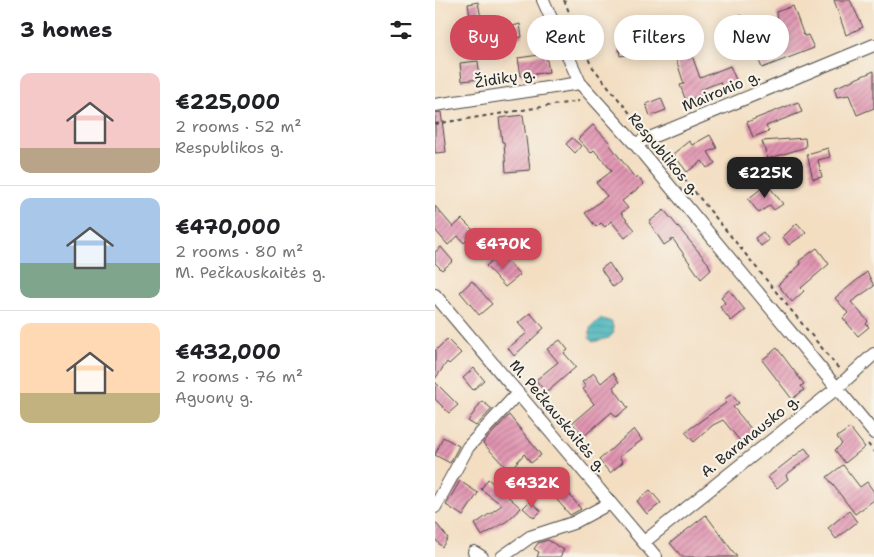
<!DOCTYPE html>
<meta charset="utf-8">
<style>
body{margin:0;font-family:"Shantell Sans",sans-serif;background:#f2f2f2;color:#202124;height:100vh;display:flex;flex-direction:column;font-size:19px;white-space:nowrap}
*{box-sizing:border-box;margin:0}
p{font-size:16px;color:#757577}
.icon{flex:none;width:28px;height:28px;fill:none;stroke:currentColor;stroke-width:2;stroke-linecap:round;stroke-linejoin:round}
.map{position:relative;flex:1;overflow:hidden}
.details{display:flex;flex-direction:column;background:#fff;width:435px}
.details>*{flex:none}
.guide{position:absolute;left:15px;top:15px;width:349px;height:45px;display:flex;gap:10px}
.price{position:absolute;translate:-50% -42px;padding:0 11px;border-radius:10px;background:#d1495b;color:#fff;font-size:16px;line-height:32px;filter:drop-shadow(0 1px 2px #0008)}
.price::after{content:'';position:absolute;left:50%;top:30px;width:15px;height:11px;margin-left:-8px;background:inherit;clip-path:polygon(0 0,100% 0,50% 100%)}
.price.selected{background:#222;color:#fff}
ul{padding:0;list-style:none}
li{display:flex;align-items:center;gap:15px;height:125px;padding:0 20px}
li+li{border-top:1px solid #e0e0e0}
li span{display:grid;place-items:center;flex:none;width:140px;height:100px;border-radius:10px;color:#555}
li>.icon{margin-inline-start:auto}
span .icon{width:60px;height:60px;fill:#fffc;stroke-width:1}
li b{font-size:21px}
h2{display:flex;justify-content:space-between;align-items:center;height:60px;padding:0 20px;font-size:21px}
.chip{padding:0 18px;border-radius:22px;background:#fff;box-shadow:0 2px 12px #0003;font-size:18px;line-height:45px}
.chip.selected{background:#d1495b;color:#fff}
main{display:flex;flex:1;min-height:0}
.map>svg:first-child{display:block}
.water{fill:url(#water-rules);stroke:#366e72}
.building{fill:url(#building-hatch)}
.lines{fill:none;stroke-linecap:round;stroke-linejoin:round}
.street-casing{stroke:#494642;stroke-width:14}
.path{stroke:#494642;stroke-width:2;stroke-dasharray:4 4;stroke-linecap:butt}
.street{stroke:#fff;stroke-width:12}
.labels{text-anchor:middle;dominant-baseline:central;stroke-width:4.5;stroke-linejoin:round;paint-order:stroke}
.street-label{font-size:15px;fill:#2b2b2b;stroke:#f7f3e8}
</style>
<main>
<section class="details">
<h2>3 homes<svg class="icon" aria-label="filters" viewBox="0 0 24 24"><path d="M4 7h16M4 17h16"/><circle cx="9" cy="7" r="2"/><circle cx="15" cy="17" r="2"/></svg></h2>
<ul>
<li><span style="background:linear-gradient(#f6c9c9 75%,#b9a48a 0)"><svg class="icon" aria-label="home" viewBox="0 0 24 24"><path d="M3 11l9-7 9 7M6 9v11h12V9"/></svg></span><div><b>€225,000</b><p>2 rooms · 52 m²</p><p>Respublikos g.</p></div></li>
<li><span style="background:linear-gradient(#a9c7e8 65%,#7fa58c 0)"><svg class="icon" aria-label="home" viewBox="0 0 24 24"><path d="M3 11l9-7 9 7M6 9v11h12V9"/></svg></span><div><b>€470,000</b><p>2 rooms · 80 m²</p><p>M. Pečkauskaitės g.</p></div></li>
<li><span style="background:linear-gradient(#ffd9b3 70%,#c2b280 0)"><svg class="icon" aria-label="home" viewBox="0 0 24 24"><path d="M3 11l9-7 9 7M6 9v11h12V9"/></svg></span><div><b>€432,000</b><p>2 rooms · 76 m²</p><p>Aguonų g.</p></div></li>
</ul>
</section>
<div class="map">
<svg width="439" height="557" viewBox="0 0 439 557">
<defs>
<pattern id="water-rules" width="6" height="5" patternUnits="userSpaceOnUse" patternTransform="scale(1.25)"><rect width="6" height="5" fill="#41b2ba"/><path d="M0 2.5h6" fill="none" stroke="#379197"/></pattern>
<pattern id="building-hatch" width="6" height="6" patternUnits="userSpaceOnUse" patternTransform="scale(1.25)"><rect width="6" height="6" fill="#e093b0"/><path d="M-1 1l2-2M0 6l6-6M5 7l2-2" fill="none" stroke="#b6788f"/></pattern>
</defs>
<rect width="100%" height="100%" fill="#f7f3e8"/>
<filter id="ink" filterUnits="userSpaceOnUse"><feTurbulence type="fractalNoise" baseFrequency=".02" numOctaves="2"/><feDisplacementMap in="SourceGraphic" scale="10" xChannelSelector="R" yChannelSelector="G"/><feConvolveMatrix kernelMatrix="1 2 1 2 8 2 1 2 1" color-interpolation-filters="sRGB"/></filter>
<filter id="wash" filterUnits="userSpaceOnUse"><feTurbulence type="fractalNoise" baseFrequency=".0096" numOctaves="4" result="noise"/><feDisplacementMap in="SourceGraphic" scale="20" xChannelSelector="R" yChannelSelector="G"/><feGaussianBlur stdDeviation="1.12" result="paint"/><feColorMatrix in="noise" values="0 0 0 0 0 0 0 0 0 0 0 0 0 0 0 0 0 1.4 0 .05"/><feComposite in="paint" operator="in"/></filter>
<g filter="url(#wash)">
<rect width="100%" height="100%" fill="#f3dec2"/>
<path class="water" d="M166 318 177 322 179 333 174 338 158 342 154 339 155 328Z"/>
<g id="blocks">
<path class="building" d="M399 0H415L428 27 411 35Z
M43 2 50 40 29 43 26 29H30V17H35L33 4Z
M358 6 369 36 373 35 379 48 327 68 314 36 345 25 341 12Z
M307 15 315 36 298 43 292 27 295 26 293 21Z
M85 24 87 37 73 40 71 28Z
M212 28H223L224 48 204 49V53L185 56 182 37 212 33Z
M291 36 295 49 286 52 282 39Z
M253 44 265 78 295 66 302 82 287 88 285 82 265 90 267 95 251 101 245 85 249 84 238 50Z
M111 54 114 72 86 76 83 58Z
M43 61 45 79 27 81 25 63Z
M439 71V108L422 115 414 95 402 97 399 88Z
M226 98 231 110 215 116 211 104Z
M363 102 367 112 331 126 334 131 318 137 312 122Z
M6 112 11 152 0 153V113Z
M88 115 95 170 71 172 69 142H67L64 118Z
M158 125 176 144 175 145 200 178 202 176 209 184 187 201 193 208 186 213 200 230 190 238 176 221 170 227 166 223 161 227 150 213 172 196 161 183 177 171 159 150 156 153 143 139Z
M275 135 282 148 273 152 280 163 272 168 267 161 252 172 238 154 254 141 257 145Z
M137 138 146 146 140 153 131 144Z
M370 138 371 147 333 159 327 141Z
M393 148 395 157 383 160 387 177 378 179 372 154Z
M332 184 348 204 339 210 335 205 324 213 313 199Z
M0 206 18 227 27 219 40 232 29 243 23 236 13 245 0 230Z
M229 210 273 263 276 270 266 279 238 239 229 245 214 222Z
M362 223 371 233 354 245 348 237Z
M328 232 334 240 326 246 320 238Z
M6 247 18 261 7 270 0 263V252Z
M382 248 394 264 366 288 369 291 357 302 343 285 366 264 364 261Z
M66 253 85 275 70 287 51 266Z
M174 263 186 281 178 287 166 269Z
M432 272 439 286 416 302 433 321 431 324 434 327 423 336 408 318 413 313 400 298Z
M37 281 57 304 44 315 25 292Z
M294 290 310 310 296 321 285 307 290 303 286 297Z
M95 313 109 328 79 356 73 348 92 333 83 323Z
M12 339 26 353 14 364 12 362 0 379V351Z
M125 340 133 350 129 353 141 367 111 393 101 380 123 362 112 349Z
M342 348 369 384 366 386 369 390 357 399 327 360Z
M39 368 49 380 38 390 28 378Z
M159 373 166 383 178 373 184 382 178 387 193 408 181 417 177 412 149 436 137 423 159 404 148 389 151 387 147 382Z
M0 382 23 405 14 413 0 399Z
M296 394 304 403 298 407 318 431 305 441 288 420 278 425 259 442 250 432 291 403 289 400Z
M47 401 57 409 41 426 33 421Z
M74 415 106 455 96 463 89 454 74 471 48 443Z
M415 428 430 447 410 463 400 450 407 444 402 437Z
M199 429 207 440 184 457 188 462 175 473 164 460Z
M8 437 24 446 15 463 0 455Z
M370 448 376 456 351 475 353 479 342 488 333 477Z
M408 465 425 487 432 482 439 492V500L420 514 392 477Z
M119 471 130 483 127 485 146 509 135 515 117 494 115 496 108 487 113 483 109 479Z
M53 479 86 508 72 521 47 536 40 524 67 505 46 489Z
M25 481 43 493 28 516 11 505Z
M215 490 226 503 212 514 202 501Z
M95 501 106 511 99 518 88 508Z
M414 511 422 522 401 539 393 528Z
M271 515 302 557H247L235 543Z
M0 522 13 538 7 547 0 539Z
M113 540 129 550 125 557H102L104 552 99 549 103 543Z"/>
</g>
</g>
<g filter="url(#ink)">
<use href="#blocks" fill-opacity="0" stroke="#494642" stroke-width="1"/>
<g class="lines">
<g class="street-casing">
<path id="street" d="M108 0 145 83 200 144 439 433
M0 105 145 83
M200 144 439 45
M0 295 221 557
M0 507 33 447 83 393
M209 542 402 388 439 354
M39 552 47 557
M67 557 95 537 138 523 175 503"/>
</g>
<path class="path" d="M129 0 156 65 206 127
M0 124 144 101
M224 148 404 369
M433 444 439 452"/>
<use href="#street" class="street"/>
</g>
</g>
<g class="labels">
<g class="street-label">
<text transform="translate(70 78) rotate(-9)">Židikų g.</text>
<text transform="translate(286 91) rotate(-23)">Maironio g.</text>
<text transform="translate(229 154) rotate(50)">Respublikos g.</text>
<text transform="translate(123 416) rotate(50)">M. Pečkauskaitės g.</text>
<text transform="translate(315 436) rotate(-39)">A. Baranausko g.</text>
</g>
</g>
</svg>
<b class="price selected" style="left:330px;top:199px">€225K</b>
<b class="price" style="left:68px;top:270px">€470K</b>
<b class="price" style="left:97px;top:509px">€432K</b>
<div class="guide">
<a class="chip selected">Buy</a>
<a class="chip">Rent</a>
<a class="chip">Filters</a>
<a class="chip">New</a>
</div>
</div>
</main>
